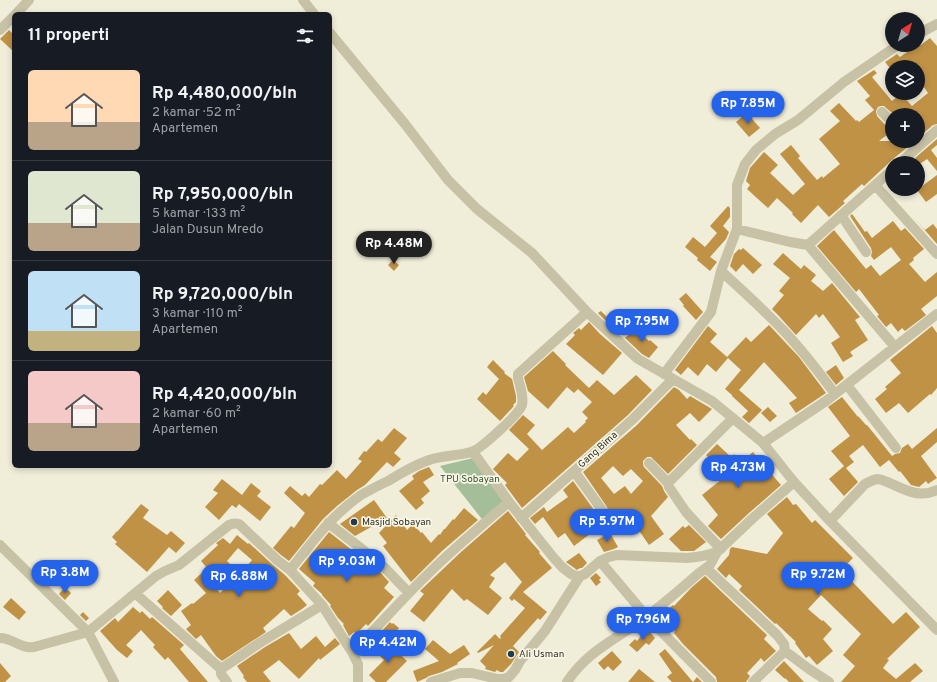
<!DOCTYPE html>
<html lang="id">
<meta charset="utf-8">
<style>
body{margin:0;font-family:Overpass,sans-serif;background:#20242c;color:#f1f3f6;height:100vh;display:flex;flex-direction:column;font-size:15px;white-space:nowrap}
*{box-sizing:border-box;margin:0}
p{font-size:13px;color:#9ea1a6}
.icon{flex:none;width:22px;height:22px;fill:none;stroke:currentColor;stroke-width:2;stroke-linecap:round;stroke-linejoin:round}
.map{position:relative;flex:1;overflow:hidden}
.side{position:absolute;left:12px;top:12px;width:320px;height:456px;display:flex;flex-direction:column;background:#171b24;border-radius:6px;box-shadow:0 2px 6px #0003}
.side>*{flex:none}
.needle{width:26px;rotate:37deg}
.buttons{position:absolute;left:885px;top:12px;display:grid;gap:8px}
.buttons a{display:grid;place-items:center;width:40px;height:40px;border-radius:50%;background:#171b24;box-shadow:0 2px 6px #0003;font-size:20px}
.price{position:absolute;translate:-50% -34px;padding:0 9px;border-radius:14px;background:#2563eb;color:#fff;font-size:13px;line-height:26px;filter:drop-shadow(0 1px 2px #0008)}
.price::after{content:'';position:absolute;left:50%;top:24px;width:12px;height:9px;margin-left:-6px;background:inherit;clip-path:polygon(0 0,100% 0,50% 100%)}
.price.selected{background:#222;color:#fff}
ul{padding:0;list-style:none}
li{display:flex;align-items:center;gap:12px;height:100px;padding:0 16px}
li+li{border-top:1px solid #363941}
li span{display:grid;place-items:center;flex:none;width:112px;height:80px;border-radius:6px;color:#555}
li>.icon{margin-inline-start:auto}
span .icon{width:48px;height:48px;fill:#fffc;stroke-width:1}
li b{font-size:17px}
h2{display:flex;justify-content:space-between;align-items:center;height:48px;padding:0 16px;font-size:17px}
.map>svg:first-child{display:block}
.green{fill:#a4be9a}
.building{fill:#c09246;fill-rule:evenodd}
.lines{fill:none;stroke-linecap:round;stroke-linejoin:round}
.street{stroke:#c7c1a5;stroke-width:10}
.poi-dot{fill:#1e3b52;stroke:#f8f6e5;stroke-width:1.5}
.labels{text-anchor:middle;dominant-baseline:central;stroke-width:3.5;stroke-linejoin:round;paint-order:stroke}
.street-label{font-size:10px;fill:#332f26;stroke:#f8f6e5}
.park-label{font-size:10px;fill:#35502b;stroke:#f8f6e5}
.poi-label{font-size:10px;fill:#332f26;stroke:#f8f6e5;text-anchor:start}
</style>
<div class="map">
<svg width="937" height="682" viewBox="0 0 937 682">
<rect width="100%" height="100%" fill="#f0edd9"/>
<path class="green" d="M473 458 505 502 485 523 440 466Z"/>
<path class="building" d="M9 30 14 35V52L0 39Z
M930 38 937 46V124L933 125 918 138V115H894L884 106H881L878 107 876 111 877 116 887 127 892 128V131L879 141H915L893 159 864 186 862 184 843 201 845 203 829 217 818 205 801 223 792 214 793 213 777 198 768 208 747 189 750 185 746 181 750 168 764 152 778 165 770 173 793 195 805 184 780 154 791 145 800 156 798 158 817 180 822 176 823 178 840 164 819 139 840 121 830 111 839 103 856 121 857 120 859 122 874 110 865 100 870 96 857 81 874 70 877 73 872 77 892 101 898 96 901 100 904 97 912 106 928 93 918 79V67H889L885 62 897 54 900 57 917 45H918L919 43 921 45Z
M747 113 760 128 749 137 736 122Z
M937 139V145L931 150 937 158V171L927 159 920 164 915 158Z
M937 175V194L926 202 917 190Z
M728 206 730 208V217L723 226 729 232 726 239 710 257 717 262 710 271 697 260 698 258 685 247 693 237 705 247 717 233 710 226Z
M852 214 865 232 867 231 872 238 893 221 901 231 905 228 924 249 913 258 914 260 909 264 925 282 937 272V296L921 309 926 315 905 331 902 328 898 332 891 323 886 327 877 316 879 315 859 289 856 292 817 246 834 230 866 269 871 265 880 276 901 260 891 247 874 260 871 256 872 252 871 248 850 216Z
M915 219 925 230 933 224 937 229V244Z
M743 248 762 265 753 274 743 264 736 272 730 266 734 254 739 249 741 250Z
M783 253 801 269 804 265 816 275 811 281 823 291 832 283 860 317 855 320 868 340 850 352 853 356 843 362 831 343 840 337 823 314 819 318 816 314 796 335 778 315 772 309 784 295 779 291 790 278 773 264Z
M393 260 399 265 394 271 388 265Z
M686 293 703 312 696 320 683 306 684 305 679 299Z
M601 311 610 320 608 323 598 313Z
M589 322 600 334 622 353 603 375 566 344 575 335 573 333 579 328 581 330Z
M769 325 799 357 826 393 796 413 789 403 797 398 764 362 739 390 762 410 749 423 742 417 748 411 732 396V395L725 389 741 370 728 358 716 372 707 364 698 376 688 367 681 375 675 370 708 326 717 334 710 342 727 357 746 337 751 342Z
M932 326 937 333V388L931 395 930 394 908 413 899 403 886 413 875 399 887 389 885 387 901 373 890 360Z
M636 328 649 341 650 340 658 347 649 358 642 354 625 338Z
M553 351 566 364 565 365 589 388 597 380 614 395 636 375 652 390 628 415 522 508 505 485 507 483 493 469 508 453 517 461 529 449 509 430 523 415 535 425 527 434 542 450 568 427 574 433 586 422 585 421 588 418 582 412 592 402 578 389 574 393 567 387 548 409 528 391 524 377Z
M493 360 505 372 504 373 512 379 516 396V402L513 405 514 406 500 421 477 399 483 392 486 395 499 379 487 367Z
M836 365 844 378 836 385 826 372Z
M674 387 679 390 687 399 690 396 712 409 699 422 690 413 676 425 690 440 691 439 697 445 668 474 651 457H647L643 461V464L644 467 662 486 664 491 668 497 651 516 664 534 649 545 629 516 611 528 603 516 606 515 608 512 607 507 583 472 637 425ZM613 466 623 476 631 469 643 481 631 494 625 486 614 494 601 478Z
M842 397 858 417V416L866 425H867L892 456 895 454 900 453 902 448 908 444 912 449 937 428V442L921 456 937 478 928 484 926 481 919 487 911 485 900 471 899 472 889 460 880 467 863 445 849 456 854 462 846 468 858 482 844 496 829 479 844 466 831 451 850 436 828 407Z
M768 407 777 416 770 422 761 413Z
M394 428 407 438 394 453 401 459 393 467 387 462 365 485 357 490 337 506 323 519 289 561 281 555 273 548 291 526 294 528 305 513 284 493 290 486 302 496 305 493 309 497 320 484 322 485 337 470 346 479 362 461 358 459 364 451 366 452 378 439 382 442Z
M717 444 731 457 734 454 741 462 753 452 760 460 763 457 771 467 768 470 781 485 749 513 721 539 708 526 718 515 702 495 722 479 716 472 720 469 706 455Z
M429 467 434 475 423 482 430 491 421 499 424 503 416 510 399 491 414 479 412 476 419 471Z
M222 479 242 495 251 483 261 491 257 496 271 507 260 521 239 504 236 508 232 505 219 520 205 507 218 493 213 490Z
M573 481 597 514 602 516 586 527 590 534 574 546 565 533 558 538 543 517 535 524 530 518 544 507 547 512 568 497 563 490Z
M787 497 793 505 796 504 812 523 815 520 853 558 841 570 893 624 906 612 920 627 887 659 889 660 883 668 896 679 915 663 923 671 910 682H841L855 666 843 655 861 634 821 595 808 609 822 621 823 620 832 629 823 639 833 651 817 665 809 656 806 658 795 643 796 642 776 623 775 624 739 590 742 586 729 574 726 578 717 569 729 555 730 549 732 547 767 554 783 533 767 514Z
M374 500 387 518 355 536 340 524Z
M141 504 149 510 143 518 167 535 171 531 185 543 176 553 169 547 147 572 115 544 117 542 112 537 117 531V532Z
M464 508 478 520 442 551 411 582 383 546 387 543 379 533 396 515 407 530 413 524 421 533 422 532 431 543 439 534 440 535 444 529H445L453 519 454 520Z
M508 511 526 534 525 535 540 552 539 553 552 568 523 592 547 612 540 620 538 618 513 646 519 652 511 664 503 672H500L497 670 495 672 485 669 486 667 480 661 494 645 478 653 477 652 495 634 500 639 501 637 500 636 525 608 514 599 512 601 509 598 522 582 505 562 490 575 495 578 489 587 502 598 488 615 467 599 464 601 452 589 424 622 410 611 424 594 420 591 422 589 461 552Z
M689 525 706 542 694 551H681L669 539 683 526 685 528Z
M329 532 380 572 389 582 384 588 394 597 368 626 366 624 356 634 354 632 349 636 343 625 344 624 338 618 330 606 331 605 322 595V594L313 586 315 583 299 569Z
M610 533 618 547 614 549 604 552 597 540Z
M237 535 248 544 249 543 273 565 285 575 300 591 297 594 307 605 302 609 291 616 284 609 263 628 266 632 222 661 216 656 201 635 196 639 186 629 191 625 181 611 192 603 193 604 206 593 194 580 207 568 201 561 218 545 216 543 223 538 230 544ZM238 548 252 560 240 574 227 561ZM221 571 233 581 220 593 210 581Z
M579 553 587 563 582 568H580L577 570 566 562Z
M596 573 601 578 599 580 601 582 596 586 590 578Z
M705 576 767 635 764 639 776 651 764 662 761 658 747 673 750 676 746 682H717L716 677 683 644 674 633 675 630 662 614 673 605 674 606 691 588Z
M65 587 71 593 65 600 59 594Z
M168 590 182 605 171 616 162 608 163 607 157 601Z
M11 598 26 612 19 620 3 607Z
M133 607 140 613 142 611 150 619 152 617 184 645 180 649 208 682H189L168 657 165 660 153 647 155 645 141 630 126 645 133 651 127 658 117 650 100 631 115 618 118 622Z
M83 612 89 618 86 621 80 615Z
M390 622 392 624 393 623 399 628 389 640 381 632Z
M647 629 655 638 649 645 646 643 637 652 629 645 635 639 637 641Z
M289 633 301 649 316 636 325 647 335 638 340 644 320 660 319 658 299 679 279 660 263 672 271 682H247L243 677 244 676 237 666 265 647Z
M433 640 450 654 464 645 470 654 457 663 458 664 442 672 429 676 426 678 417 682 413 671 439 661 425 649Z
M386 641 407 661 386 682H376L369 675 384 660 376 652Z
M665 649 693 682 697 677 702 682H672L667 677 672 673 659 654Z
M612 651 622 662 613 671 608 666 604 670 598 663Z
M784 661 804 682H789L785 678V679L775 670Z
M0 663 11 676 5 682H0Z
M639 669 655 682H628Z"/>
<g class="lines">
<path class="street" d="M303 0 314 14
M16 14 29 0
M0 30 14 16
M330 33 405 124 448 180 477 209 532 253 587 312 638 359 712 401 763 443 794 482 830 521 937 630
M918 34 937 24
M882 112 892 122
M900 163 937 130
M875 185 937 254
M841 215 866 252
M737 229 790 242 808 245 892 170
M808 245 895 347
M721 271C742 290 763 309 783 330 802 350 819 372 835 394
M664 374 711 312 721 271 737 229V185L745 164 756 150 775 134 798 120 844 82 898 45
M847 385 896 448
M763 443 826 401 937 314
M473 452 509 502
M649 463 668 483
M574 471 602 510
M521 518 632 420 673 379
M830 521 865 484C869 482 872 480 877 479 882 479 887 482 892 484 907 491 921 498 937 490
M328 523 362 549 384 567 409 593
M0 545 88 632 114 682
M721 549 697 524 686 512 669 487 668 483 733 418
M600 561 647 617 711 682
M707 569 777 635 784 644 785 651 753 682
M290 570C312 542 332 515 361 495 370 490 379 485 388 481 401 473 415 465 429 460 443 455 458 456 471 452 480 450 519 414 522 405 524 397 520 386 518 378V374L587 312
M136 594 221 669
M0 638C13 638 20 649 34 647L88 632 156 576 165 571 179 565 229 525C233 523 235 523 239 524L277 560 290 570 322 605 352 652 358 664V682
M785 651 809 669 829 682
M352 652C378 627 401 600 427 575 453 549 481 526 509 502L553 557 562 567 571 574 576 576H580L585 574 600 561 609 557 617 555 687 558C698 557 707 556 717 552
M227 682 221 674V669L261 642 322 605
M431 682 460 673H472L498 679H504L509 677 515 670 520 661 545 631 580 576
M567 682C589 649 618 639 647 616 665 603 682 588 699 573L710 565 717 552 753 518 794 482"/>
</g>
<g class="poi-dot">
<circle cx="354" cy="522" r="4"/>
<circle cx="511" cy="654" r="4"/>
</g>
<g class="labels">
<g class="street-label">
<text transform="translate(598 450) rotate(-42)">Gang Bima</text>
</g>
<g class="park-label">
<text x="470" y="479">TPU Sobayan</text>
</g>
<g class="poi-label">
<text x="362" y="522">Masjid Sobayan</text>
<text x="519" y="654">Ali Usman</text>
</g>
</g>
</svg>
<div class="buttons">
<a><svg class="needle" viewBox="-14 -14 28 28"><path d="M0-13l5 13h-10z" fill="#e53935"/><path d="M0 13l5-13h-10z" fill="#9ea1a6"/></svg></a>
<a><svg class="icon" aria-label="layers" viewBox="0 0 24 24"><path d="M12 4l9 5-9 5-9-5zM3 14l9 5 9-5"/></svg></a>
<a>+</a>
<a>−</a>
</div>
<b class="price" style="left:748px;top:125px">Rp 7.85M</b>
<b class="price selected" style="left:394px;top:265px">Rp 4.48M</b>
<b class="price" style="left:642px;top:343px">Rp 7.95M</b>
<b class="price" style="left:738px;top:489px">Rp 4.73M</b>
<b class="price" style="left:607px;top:543px">Rp 5.97M</b>
<b class="price" style="left:347px;top:583px">Rp 9.03M</b>
<b class="price" style="left:65px;top:594px">Rp 3.8M</b>
<b class="price" style="left:818px;top:596px">Rp 9.72M</b>
<b class="price" style="left:239px;top:598px">Rp 6.88M</b>
<b class="price" style="left:643px;top:641px">Rp 7.96M</b>
<b class="price" style="left:388px;top:664px">Rp 4.42M</b>
<section class="side">
<h2>11 properti<svg class="icon" aria-label="filters" viewBox="0 0 24 24"><path d="M4 7h16M4 17h16"/><circle cx="9" cy="7" r="2"/><circle cx="15" cy="17" r="2"/></svg></h2>
<ul>
<li><span style="background:linear-gradient(#ffd9b3 65%,#b9a48a 0)"><svg class="icon" aria-label="home" viewBox="0 0 24 24"><path d="M3 11l9-7 9 7M6 9v11h12V9"/></svg></span><div><b>Rp 4,480,000/bln</b><p>2 kamar · 52 m²</p><p>Apartemen</p></div></li>
<li><span style="background:linear-gradient(#dfe7d0 65%,#b9a48a 0)"><svg class="icon" aria-label="home" viewBox="0 0 24 24"><path d="M3 11l9-7 9 7M6 9v11h12V9"/></svg></span><div><b>Rp 7,950,000/bln</b><p>5 kamar · 133 m²</p><p>Jalan Dusun Mredo</p></div></li>
<li><span style="background:linear-gradient(#bfe0f5 75%,#c2b280 0)"><svg class="icon" aria-label="home" viewBox="0 0 24 24"><path d="M3 11l9-7 9 7M6 9v11h12V9"/></svg></span><div><b>Rp 9,720,000/bln</b><p>3 kamar · 110 m²</p><p>Apartemen</p></div></li>
<li><span style="background:linear-gradient(#f6c9c9 65%,#b9a48a 0)"><svg class="icon" aria-label="home" viewBox="0 0 24 24"><path d="M3 11l9-7 9 7M6 9v11h12V9"/></svg></span><div><b>Rp 4,420,000/bln</b><p>2 kamar · 60 m²</p><p>Apartemen</p></div></li>
</ul>
</section>
</div>
